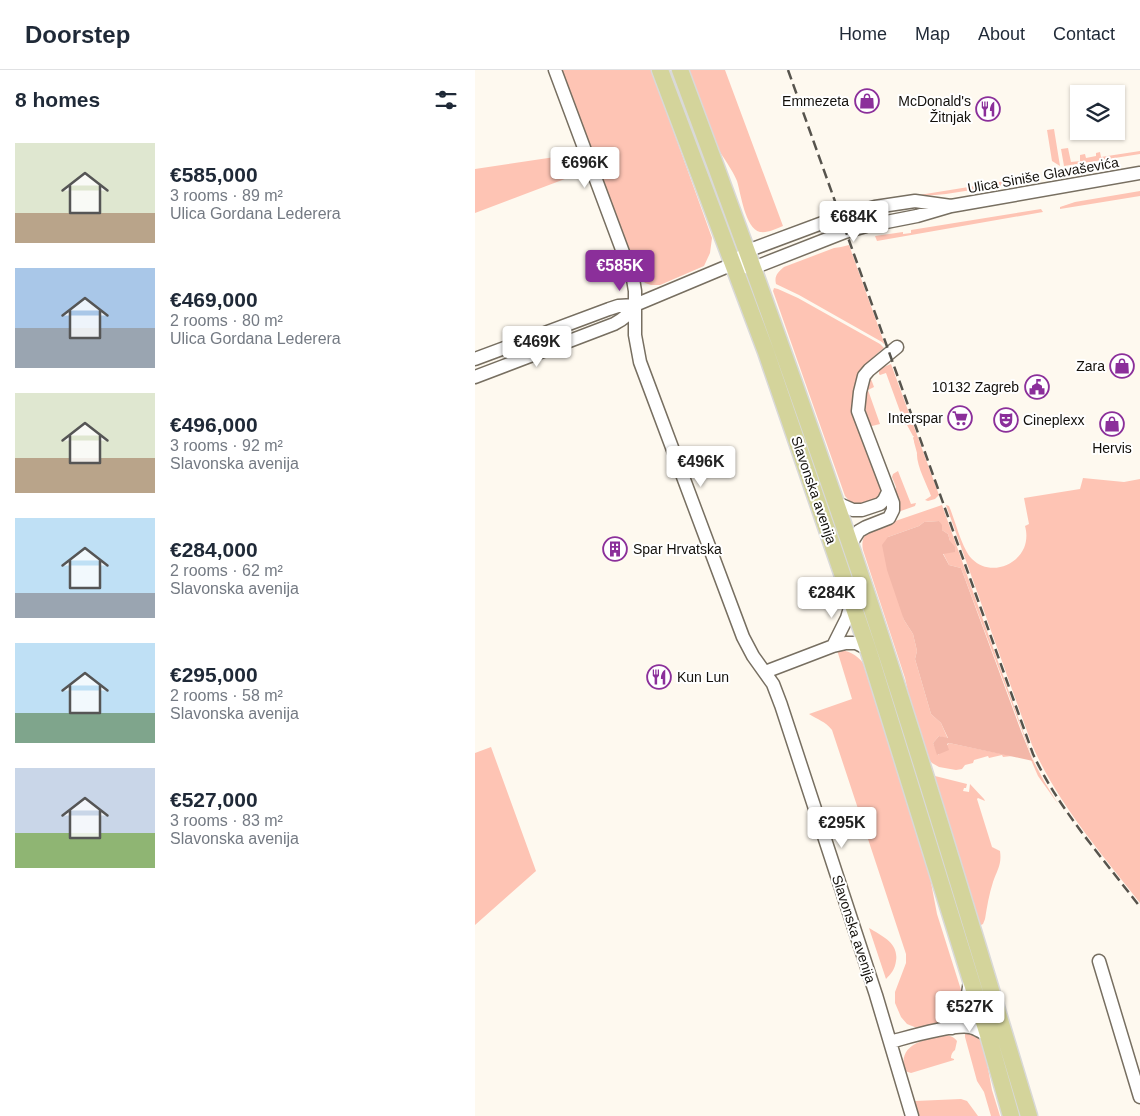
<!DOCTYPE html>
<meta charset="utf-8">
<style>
body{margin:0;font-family:Arial,sans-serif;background:#f2f2f3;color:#1f2937;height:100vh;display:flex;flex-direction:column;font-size:19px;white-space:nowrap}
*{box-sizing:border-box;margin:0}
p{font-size:16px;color:#747a83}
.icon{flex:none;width:28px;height:28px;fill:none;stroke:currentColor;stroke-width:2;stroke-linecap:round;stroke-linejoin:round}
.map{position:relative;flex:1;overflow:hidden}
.details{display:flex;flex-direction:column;background:#fff;width:475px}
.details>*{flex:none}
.tools{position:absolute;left:595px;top:15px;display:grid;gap:10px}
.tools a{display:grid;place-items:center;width:55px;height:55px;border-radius:0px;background:#fff;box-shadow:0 1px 4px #0004;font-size:25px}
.price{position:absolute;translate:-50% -42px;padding:0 11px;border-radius:5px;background:#fff;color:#222;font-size:16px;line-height:32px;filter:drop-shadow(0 1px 2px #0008)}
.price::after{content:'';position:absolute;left:50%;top:30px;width:15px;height:11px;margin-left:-8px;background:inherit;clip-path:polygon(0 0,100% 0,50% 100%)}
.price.on{background:#8b2f9a;color:#fff}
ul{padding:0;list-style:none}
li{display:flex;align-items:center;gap:15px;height:125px;padding:0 15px}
li span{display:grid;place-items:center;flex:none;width:140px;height:100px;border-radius:0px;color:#555}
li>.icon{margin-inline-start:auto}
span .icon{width:60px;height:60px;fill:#fffc;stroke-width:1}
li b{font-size:21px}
h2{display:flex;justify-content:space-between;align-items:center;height:60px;padding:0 15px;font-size:21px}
header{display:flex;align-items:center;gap:30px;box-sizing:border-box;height:70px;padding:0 25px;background:#fff;border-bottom:1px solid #e0e1e3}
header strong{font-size:24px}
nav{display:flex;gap:28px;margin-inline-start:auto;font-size:18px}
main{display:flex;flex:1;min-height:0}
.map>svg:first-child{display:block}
.green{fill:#fec4b4}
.forest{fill:#f3b7a8}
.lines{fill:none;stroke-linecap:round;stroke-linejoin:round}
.minor-casing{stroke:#776f61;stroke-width:15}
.major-casing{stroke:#d9d9d8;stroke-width:19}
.minor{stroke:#fff;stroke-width:12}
.major{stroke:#d4d49b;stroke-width:16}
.rail{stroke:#57544d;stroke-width:2.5;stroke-dasharray:10 5;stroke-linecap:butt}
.labels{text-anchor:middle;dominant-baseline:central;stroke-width:4;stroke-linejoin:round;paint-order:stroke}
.poi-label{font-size:14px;fill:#13100b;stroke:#fff;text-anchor:end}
.street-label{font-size:14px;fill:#13100b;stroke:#fff}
</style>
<header>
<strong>Doorstep</strong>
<nav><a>Home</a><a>Map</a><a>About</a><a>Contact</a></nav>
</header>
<main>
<section class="details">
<h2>8 homes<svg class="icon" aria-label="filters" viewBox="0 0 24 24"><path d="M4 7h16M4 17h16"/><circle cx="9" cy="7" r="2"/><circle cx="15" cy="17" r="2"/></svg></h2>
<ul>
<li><span style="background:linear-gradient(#dfe7d0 70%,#b9a48a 0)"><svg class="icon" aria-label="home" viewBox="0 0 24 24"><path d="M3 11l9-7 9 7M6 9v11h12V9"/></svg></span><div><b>€585,000</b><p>3 rooms · 89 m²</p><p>Ulica Gordana Lederera</p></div></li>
<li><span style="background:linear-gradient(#a9c7e8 60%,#9aa5b1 0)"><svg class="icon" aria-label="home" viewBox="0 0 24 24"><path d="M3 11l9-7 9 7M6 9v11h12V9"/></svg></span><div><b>€469,000</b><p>2 rooms · 80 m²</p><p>Ulica Gordana Lederera</p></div></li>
<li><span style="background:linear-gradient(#dfe7d0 65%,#b9a48a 0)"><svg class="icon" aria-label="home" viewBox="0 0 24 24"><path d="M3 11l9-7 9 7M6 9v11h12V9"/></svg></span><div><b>€496,000</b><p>3 rooms · 92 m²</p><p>Slavonska avenija</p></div></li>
<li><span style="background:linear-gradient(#bfe0f5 75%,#9aa5b1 0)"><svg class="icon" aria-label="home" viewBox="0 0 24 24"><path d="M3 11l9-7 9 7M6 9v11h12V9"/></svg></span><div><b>€284,000</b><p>2 rooms · 62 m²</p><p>Slavonska avenija</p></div></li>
<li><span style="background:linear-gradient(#bfe0f5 70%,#7fa58c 0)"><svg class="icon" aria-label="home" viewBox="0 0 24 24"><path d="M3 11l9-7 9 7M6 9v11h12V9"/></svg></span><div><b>€295,000</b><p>2 rooms · 58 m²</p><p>Slavonska avenija</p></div></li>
<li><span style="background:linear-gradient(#c9d6e8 65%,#8fb573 0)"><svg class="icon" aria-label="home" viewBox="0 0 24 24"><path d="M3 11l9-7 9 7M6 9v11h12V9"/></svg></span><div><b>€527,000</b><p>3 rooms · 83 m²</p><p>Slavonska avenija</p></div></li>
</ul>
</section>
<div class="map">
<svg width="665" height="1046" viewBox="0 0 665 1046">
<rect width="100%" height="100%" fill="#fef9ef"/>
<path class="green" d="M86 0H179L188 32 237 168 235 183 229 196 185 215H176L170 213 165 207Z
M213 0H250L308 156C301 159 293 163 285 162 270 158 266 124 262 111 257 99 249 89 242 77Z
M579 59 585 96 577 91 572 60Z
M593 78 596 92 605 91V85L610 84 611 88 621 86V83L625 82 626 87 665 81V84L589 96 586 79Z
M100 84 107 105 103 104 0 143V99Z
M543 109H545L548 112 471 124 438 127V126Z
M665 121V126L585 139V137L600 132Z
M566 139 568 142 402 171 400 166 428 162V164L436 163V160Z
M374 175 410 275 407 272 324 225 301 214C299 206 303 202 309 197L359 178 366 177Z
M299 218 303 219 323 228 405 274 409 278C387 295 378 310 379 338L406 419C406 423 407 424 404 427 399 432 386 436 380 434 375 433 373 429 370 426L298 221Z
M416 294 464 425 460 429 453 431 450 430 456 426C452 415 441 395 442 383L439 372V371L438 368 439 366H438L432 355H430L411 303 405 305 404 304V299Z
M395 309H396L399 317 393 320 405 354 397 356 395 355 390 338 389 330Z
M423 401 436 434 441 433 440 436 423 442 420 427 421 417 417 407 418 404Z
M608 408 649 412 665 409V833C626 783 583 734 557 675L471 435 474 436C480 450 487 479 497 489 513 505 540 498 549 478 552 471 552 463 550 456L554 454 549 428 605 419Z
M467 435 559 692 569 711 583 734 563 706 556 690H558L486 498 474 495 468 483 475 471 473 464 467 460 464 451 449 452 444 456 413 467 429 550 438 564 442 581 440 589 456 644 466 653 473 669 464 666 458 673 463 685 474 673 537 686 528 687 527 685 514 688 513 686 499 690 498 693 490 695 487 699 481 700 464 697 457 693 451 686 438 645 430 608 388 480C386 470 389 464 397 459Z
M362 580C373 580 381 584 388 593L454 802 462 844 487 923V938L477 950 470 953 442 958 432 954 426 947 420 933V922L431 893V884L357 660C350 651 343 650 334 644L377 629Z
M16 677 61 801 0 855V683Z
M460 706 492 714 491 718H489L488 721 494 722 495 714 509 729 510 731 503 728 502 729 517 777 525 781C527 795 522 800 518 812 514 824 512 837 510 849L508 854 506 855H503L459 707Z
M394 858C407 866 424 873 421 891 420 899 416 904 411 909Z
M492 963C501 965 505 968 509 977L517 1020 525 1046H516L509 1022 502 1011 490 967V964Z
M468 965C474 965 478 966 482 971L480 980C477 982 476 985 476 988L479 989V990L436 1003 430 1001C422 974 449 970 468 965Z
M486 1029 492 1031 503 1046H442L440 1036 441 1035 440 1031Z"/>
<path class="forest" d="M464 451 467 455V460L473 464 475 471 480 477V482L468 484 474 495 486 498 546 661 558 691 474 673 472 674 474 680 462 685 458 673 464 666 473 668 466 653 456 644 440 589 442 581 438 564 429 550 412 500 407 475 413 467 444 456 449 452Z"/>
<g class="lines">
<g class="minor-casing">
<path id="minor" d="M80 0 158 209 160 221V265L165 292 268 567 278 586 298 614 306 635 401 925 437 1046
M270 197 278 198 370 162 391 156 442 146 476 136 665 103
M0 289 134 239 143 236 160 235 258 194 272 181 366 146 400 137 440 131 476 136
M0 307 139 254C149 249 154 244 160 235
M360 432 378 440H387L405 434 409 430 413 422
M375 475 384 461 391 457 414 448 418 440V433L383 341 385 322 389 306 394 300 422 277
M358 576 372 548 377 531
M290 602 358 576 371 573H381L393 579
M624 891 665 1027
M477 958 490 942 495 911
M415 972C434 967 476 954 495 957 501 958 507 963 513 965"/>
</g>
<g class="major-casing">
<path id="major" d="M185 0 291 282 393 579 513 965 536 1046
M205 0C259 144 311 288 361 433 431 635 492 841 554 1046"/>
</g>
<use href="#minor" class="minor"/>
<use href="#major" class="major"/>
<path class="rail" d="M313 0 558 684C584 740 628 788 665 837"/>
</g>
<defs>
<g id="shop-ring" transform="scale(1.25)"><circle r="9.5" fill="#fff" stroke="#8b2f9a" stroke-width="1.5"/><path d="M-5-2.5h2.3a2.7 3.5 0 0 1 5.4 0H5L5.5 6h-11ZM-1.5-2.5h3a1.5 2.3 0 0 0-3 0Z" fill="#8b2f9a"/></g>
<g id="restaurant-ring" transform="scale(1.25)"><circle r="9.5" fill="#fff" stroke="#8b2f9a" stroke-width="1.5"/><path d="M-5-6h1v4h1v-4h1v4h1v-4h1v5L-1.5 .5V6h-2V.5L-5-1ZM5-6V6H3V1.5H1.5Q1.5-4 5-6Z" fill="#8b2f9a"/></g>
<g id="civic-ring" transform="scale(1.25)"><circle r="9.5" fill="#fff" stroke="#8b2f9a" stroke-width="1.5"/><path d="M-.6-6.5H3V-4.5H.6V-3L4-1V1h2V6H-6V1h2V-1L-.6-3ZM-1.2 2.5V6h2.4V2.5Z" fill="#8b2f9a"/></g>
<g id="supermarket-ring" transform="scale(1.25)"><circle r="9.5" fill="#fff" stroke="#8b2f9a" stroke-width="1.5"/><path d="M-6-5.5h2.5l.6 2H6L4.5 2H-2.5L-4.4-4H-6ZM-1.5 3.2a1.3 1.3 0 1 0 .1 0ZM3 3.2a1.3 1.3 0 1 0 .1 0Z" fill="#8b2f9a"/></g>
<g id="theatre-ring" transform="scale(1.25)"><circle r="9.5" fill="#fff" stroke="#8b2f9a" stroke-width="1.5"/><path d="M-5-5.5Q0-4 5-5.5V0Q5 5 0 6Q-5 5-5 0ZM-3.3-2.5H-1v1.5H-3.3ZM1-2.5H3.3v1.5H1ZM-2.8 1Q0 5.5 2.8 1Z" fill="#8b2f9a"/></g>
<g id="building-ring" transform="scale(1.25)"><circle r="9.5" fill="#fff" stroke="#8b2f9a" stroke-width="1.5"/><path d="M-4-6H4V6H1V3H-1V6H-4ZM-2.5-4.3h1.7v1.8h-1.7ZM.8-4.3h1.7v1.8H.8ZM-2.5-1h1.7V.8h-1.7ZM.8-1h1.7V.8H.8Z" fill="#8b2f9a"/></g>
</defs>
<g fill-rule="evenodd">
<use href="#shop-ring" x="392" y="31"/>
<use href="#restaurant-ring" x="513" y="39"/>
<use href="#shop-ring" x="647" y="296"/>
<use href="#civic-ring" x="562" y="317"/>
<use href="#supermarket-ring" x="485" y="348"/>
<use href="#theatre-ring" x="531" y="350"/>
<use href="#shop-ring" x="637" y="354"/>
<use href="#building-ring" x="140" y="479"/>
<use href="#restaurant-ring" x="184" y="607"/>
</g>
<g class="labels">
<g class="poi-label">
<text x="374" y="31">Emmezeta</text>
<text x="496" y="31">McDonald's<tspan x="496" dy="16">Žitnjak</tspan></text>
<text x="630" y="296">Zara</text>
<text x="544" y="317">10132 Zagreb</text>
<text x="468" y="348">Interspar</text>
<text x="548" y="350" text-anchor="start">Cineplexx</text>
<text x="637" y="378" text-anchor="middle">Hervis</text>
<text x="158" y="479" text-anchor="start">Spar Hrvatska</text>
<text x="202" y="607" text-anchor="start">Kun Lun</text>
</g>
<g class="street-label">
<text transform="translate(568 105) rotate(-10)">Ulica Siniše Glavaševića</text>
<text transform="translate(339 420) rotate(71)">Slavonska avenija</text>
<text transform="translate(379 859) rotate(72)">Slavonska avenija</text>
</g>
</g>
</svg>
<div class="tools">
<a><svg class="icon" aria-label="layers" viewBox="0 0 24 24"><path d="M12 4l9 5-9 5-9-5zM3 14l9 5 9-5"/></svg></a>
</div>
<b class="price" style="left:110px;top:119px">€696K</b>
<b class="price" style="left:379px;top:173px">€684K</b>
<b class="price on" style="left:145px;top:222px">€585K</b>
<b class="price" style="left:62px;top:298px">€469K</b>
<b class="price" style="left:226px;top:418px">€496K</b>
<b class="price" style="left:357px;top:549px">€284K</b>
<b class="price" style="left:367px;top:779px">€295K</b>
<b class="price" style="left:495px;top:963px">€527K</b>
</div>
</main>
